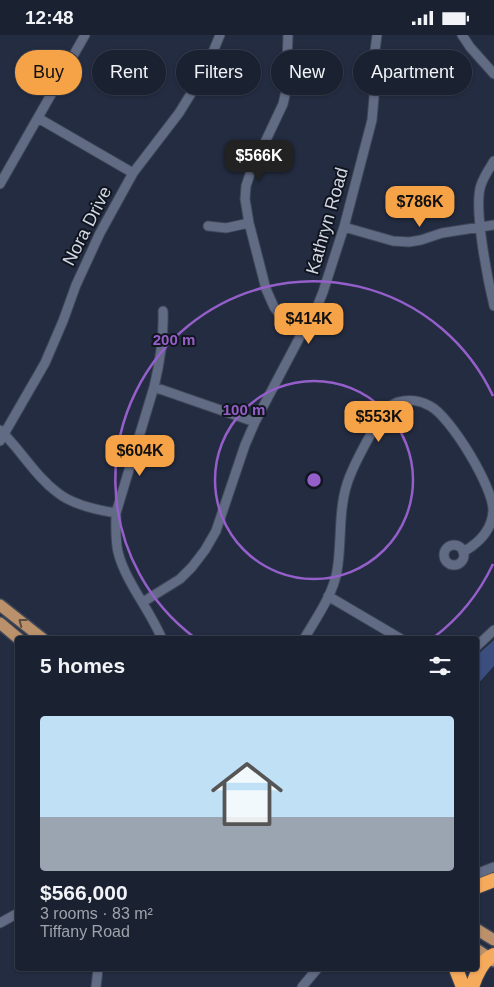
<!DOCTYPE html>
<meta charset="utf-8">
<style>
body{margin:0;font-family:Arial,sans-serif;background:#272e3d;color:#f1f3f6;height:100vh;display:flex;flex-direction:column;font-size:19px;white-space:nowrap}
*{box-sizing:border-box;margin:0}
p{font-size:16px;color:#9fa3ab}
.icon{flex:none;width:28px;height:28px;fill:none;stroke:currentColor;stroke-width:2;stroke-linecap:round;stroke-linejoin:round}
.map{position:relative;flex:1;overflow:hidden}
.panel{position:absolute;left:15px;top:601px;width:464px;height:335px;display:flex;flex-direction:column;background:#1a2131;border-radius:5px;box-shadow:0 1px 4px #0004,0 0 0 1px #383e4d}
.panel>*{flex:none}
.banner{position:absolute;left:15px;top:15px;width:465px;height:45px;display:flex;gap:10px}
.price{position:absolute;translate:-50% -42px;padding:0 11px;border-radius:10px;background:#f6a246;color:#111;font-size:16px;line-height:32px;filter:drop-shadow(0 1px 2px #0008)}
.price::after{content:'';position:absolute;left:50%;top:30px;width:15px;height:11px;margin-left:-8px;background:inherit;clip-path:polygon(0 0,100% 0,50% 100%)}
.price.selected{background:#222;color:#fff}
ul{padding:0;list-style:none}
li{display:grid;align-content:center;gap:10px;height:265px;padding:0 25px}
li span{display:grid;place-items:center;height:155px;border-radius:5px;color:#555}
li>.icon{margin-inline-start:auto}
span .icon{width:90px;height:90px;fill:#fffc;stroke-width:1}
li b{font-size:21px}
h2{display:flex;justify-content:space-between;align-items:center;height:60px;padding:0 25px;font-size:21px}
.chip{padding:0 18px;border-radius:22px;background:#1a2131;box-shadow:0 1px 4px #0004,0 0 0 1px #383e4d;font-size:18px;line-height:45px}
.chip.selected{background:#f6a246;color:#111}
.status{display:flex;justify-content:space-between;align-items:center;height:35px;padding:0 25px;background:#1a2131;direction:ltr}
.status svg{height:14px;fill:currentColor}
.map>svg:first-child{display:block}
.green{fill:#3c4e7f}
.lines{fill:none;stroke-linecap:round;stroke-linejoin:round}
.minor-casing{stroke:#3f4758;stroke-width:11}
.major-casing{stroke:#3f4758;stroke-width:14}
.highway-casing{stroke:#3f4758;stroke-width:16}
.minor{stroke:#616b84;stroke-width:9}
.major{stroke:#ba916b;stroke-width:11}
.highway{stroke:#f6aa5b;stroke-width:14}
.oneway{stroke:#5d4d41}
.ring{fill:none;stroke:#955fca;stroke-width:2.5}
.labels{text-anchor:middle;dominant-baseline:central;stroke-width:4;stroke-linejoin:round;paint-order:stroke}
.street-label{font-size:18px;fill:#d1d7e5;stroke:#11151e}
.centre{fill:#955fca;stroke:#11151e;stroke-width:2.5}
.ring-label{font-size:15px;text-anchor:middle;font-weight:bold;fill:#955fca;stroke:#11151e;stroke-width:4;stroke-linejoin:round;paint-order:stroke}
</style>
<div class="status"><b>12:48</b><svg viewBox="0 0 49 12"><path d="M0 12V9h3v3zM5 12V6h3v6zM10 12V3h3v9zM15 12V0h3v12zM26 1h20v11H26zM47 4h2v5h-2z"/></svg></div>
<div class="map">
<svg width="494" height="952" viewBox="0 0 494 952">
<rect width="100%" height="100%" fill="#232c41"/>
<path class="green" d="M494 605V631L476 651V621Z"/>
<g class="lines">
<g class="minor-casing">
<path id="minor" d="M288 0 286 56 283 69 250 139 246 151 245 164 249 188 266 254 274 272 280 280 289 289 303 296
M462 0 470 12 494 39
M38 83 133 138
M494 126C489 134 484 141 481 150 473 172 488 246 494 271
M0 149 85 0
M208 191 226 193 249 188
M344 192 393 206 409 207 421 205 442 198 494 190
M154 352 255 387
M0 395C21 415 35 441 58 458 73 470 97 475 116 478
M0 406 45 328 63 286 76 250 100 198 133 138 179 78 205 36 220 0
M444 520a10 10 0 1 1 20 0a10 10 0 1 1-20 0Z
M328 561 401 604
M143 567 180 544 192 532 205 515 216 496 245 410 255 387 303 296 315 277 323 257 344 192 372 85 374 62V23L377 0
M162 604C150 575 125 546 118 517 115 504 116 491 116 478L154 352C160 327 164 302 163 276
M304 604C316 583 333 560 337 536 342 508 338 477 347 449 353 430 364 412 373 395 379 384 386 371 398 367 410 364 419 365 430 371 450 381 494 453 493 476 492 495 479 508 463 517
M476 612 494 595
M476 839 494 832
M0 888 18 878
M96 952 98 934
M302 952 317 934"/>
</g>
<g class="major-casing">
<path id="major" d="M0 570 43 604
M0 588 19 604
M476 894 494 905
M476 914 494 926"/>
</g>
<g class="highway-casing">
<path id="highway" d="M476 852 494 845
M456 934 463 952
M472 952C476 940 482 925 494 920"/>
</g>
<use href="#minor" class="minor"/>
<use href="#major" class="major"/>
<use href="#highway" class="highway"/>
</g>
<defs><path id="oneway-chevron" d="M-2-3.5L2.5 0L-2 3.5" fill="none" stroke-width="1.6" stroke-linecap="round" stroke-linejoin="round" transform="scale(1.25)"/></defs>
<use class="oneway" href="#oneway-chevron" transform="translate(22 587) rotate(-142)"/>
<g class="ring">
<circle cx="314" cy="445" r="99"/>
<path d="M493 529A198 198 0 0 1 433 603M195 603A198 198 0 1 1 493 361"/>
</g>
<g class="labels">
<g class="street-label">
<text transform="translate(327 186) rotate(-74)">Kathryn Road</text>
<text transform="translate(87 191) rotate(-63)">Nora Drive</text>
</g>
</g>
<circle cx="314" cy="445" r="8" class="centre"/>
<g class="ring-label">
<text x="174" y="310">200 m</text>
<text x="244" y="380">100 m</text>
</g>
</svg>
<b class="price selected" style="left:259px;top:147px">$566K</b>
<b class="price" style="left:420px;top:193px">$786K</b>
<b class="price" style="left:309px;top:310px">$414K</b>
<b class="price" style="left:379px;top:408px">$553K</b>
<b class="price" style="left:140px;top:442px">$604K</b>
<div class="banner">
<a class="chip selected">Buy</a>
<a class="chip">Rent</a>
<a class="chip">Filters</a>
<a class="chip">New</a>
<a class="chip">Apartment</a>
</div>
<section class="panel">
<h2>5 homes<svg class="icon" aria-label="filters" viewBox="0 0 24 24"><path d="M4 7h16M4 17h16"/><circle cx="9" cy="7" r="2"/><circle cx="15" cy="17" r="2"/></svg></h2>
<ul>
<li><span style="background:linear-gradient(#bfe0f5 65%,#9aa5b1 0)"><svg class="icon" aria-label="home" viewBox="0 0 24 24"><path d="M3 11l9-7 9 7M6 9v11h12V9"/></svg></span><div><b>$566,000</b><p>3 rooms · 83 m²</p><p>Tiffany Road</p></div></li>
</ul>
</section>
</div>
